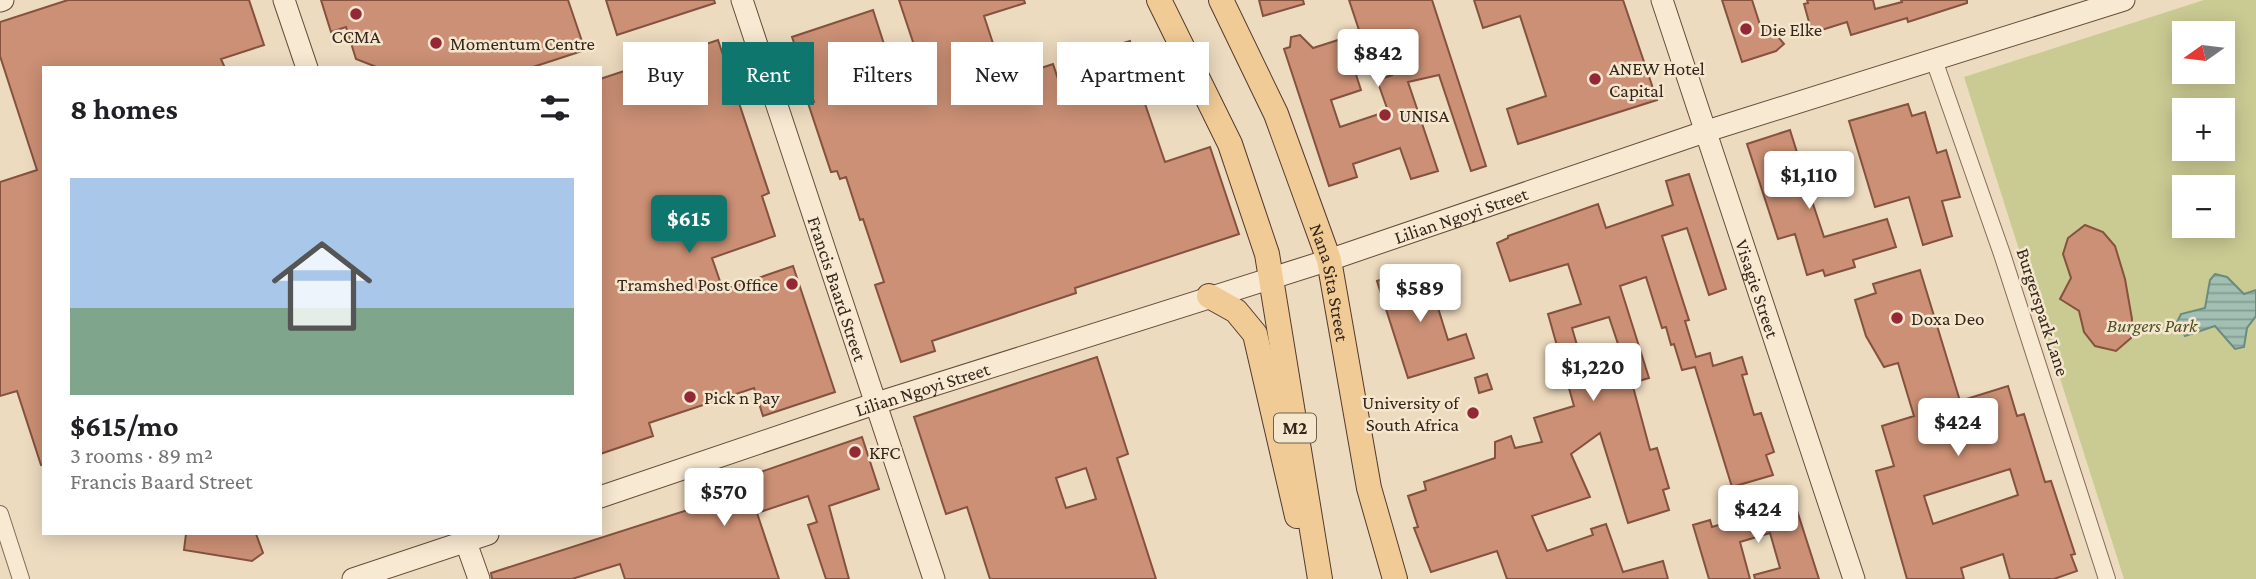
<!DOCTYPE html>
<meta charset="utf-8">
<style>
body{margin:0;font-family:"Crimson Pro",serif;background:#f6f6f6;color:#202124;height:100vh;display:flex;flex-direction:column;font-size:26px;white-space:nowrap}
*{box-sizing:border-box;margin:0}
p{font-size:23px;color:#757577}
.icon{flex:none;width:38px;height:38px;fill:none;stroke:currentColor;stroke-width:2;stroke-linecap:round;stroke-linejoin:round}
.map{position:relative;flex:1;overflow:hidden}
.panel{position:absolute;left:42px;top:66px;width:560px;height:469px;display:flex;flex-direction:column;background:#fff;border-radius:0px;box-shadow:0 4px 18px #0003}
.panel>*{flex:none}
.hud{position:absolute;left:623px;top:42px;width:665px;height:63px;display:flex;gap:14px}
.needle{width:46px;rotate:256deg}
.fabs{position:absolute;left:2172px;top:21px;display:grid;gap:14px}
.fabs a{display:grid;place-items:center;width:63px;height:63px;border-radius:0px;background:#fff;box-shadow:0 4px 18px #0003;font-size:35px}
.price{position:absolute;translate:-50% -60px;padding:0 16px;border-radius:7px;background:#fff;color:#222;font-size:23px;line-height:46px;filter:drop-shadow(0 2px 4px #0008)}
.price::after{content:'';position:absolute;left:50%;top:42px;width:21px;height:16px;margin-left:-10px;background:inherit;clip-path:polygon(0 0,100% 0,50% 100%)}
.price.current{background:#0f766e;color:#fff}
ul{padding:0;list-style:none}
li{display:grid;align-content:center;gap:14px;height:371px;padding:0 28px}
li span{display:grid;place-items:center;height:217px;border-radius:0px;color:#555}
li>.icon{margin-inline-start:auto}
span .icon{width:126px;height:126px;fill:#fffc;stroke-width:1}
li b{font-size:30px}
h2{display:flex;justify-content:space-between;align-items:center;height:84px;padding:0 28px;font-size:30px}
.chip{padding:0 24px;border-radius:0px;background:#fff;box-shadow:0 4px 18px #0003;font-size:24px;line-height:63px}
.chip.current{background:#0f766e;color:#fff}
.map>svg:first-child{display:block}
.green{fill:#cacb93;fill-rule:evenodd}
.water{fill:url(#water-rules);stroke:#6a8c80;stroke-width:2}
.building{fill:#cb9075;stroke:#84523e;stroke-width:2;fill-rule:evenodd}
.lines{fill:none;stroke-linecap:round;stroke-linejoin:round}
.street-casing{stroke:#856b58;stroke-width:18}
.secondary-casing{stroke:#674d3b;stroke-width:23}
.primary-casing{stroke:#533a2c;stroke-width:26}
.street{stroke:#f8e9d2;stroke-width:16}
.secondary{stroke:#f8e9d2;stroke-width:21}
.primary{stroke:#f1cb96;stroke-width:24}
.poi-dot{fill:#942834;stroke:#f5e6ce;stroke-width:2.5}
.labels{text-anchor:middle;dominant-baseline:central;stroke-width:5;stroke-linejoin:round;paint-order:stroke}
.shield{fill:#f5e6ce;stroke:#6f6051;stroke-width:2}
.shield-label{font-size:18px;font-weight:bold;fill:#35261c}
.poi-label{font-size:19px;fill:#35261c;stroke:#f5e6ce;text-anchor:start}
.street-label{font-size:19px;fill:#35261c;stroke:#f5e6ce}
.park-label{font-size:19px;font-style:italic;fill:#4a5123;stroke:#f5e6ce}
</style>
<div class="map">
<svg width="2256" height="579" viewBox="0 0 2256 579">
<defs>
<pattern id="water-rules" width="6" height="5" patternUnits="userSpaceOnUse" patternTransform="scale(1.75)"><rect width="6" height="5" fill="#a2bfb3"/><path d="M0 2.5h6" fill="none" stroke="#859b91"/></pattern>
</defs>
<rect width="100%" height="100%" fill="#eddbbf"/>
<path class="green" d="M2204 0H2256V579H2124L1964 77ZM2184 33H2222V72H2184ZM2184 110H2222V149H2184ZM2184 187H2222V226H2184Z"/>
<path class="water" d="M2215 274 2227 277 2244 294 2256 290V316L2247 328 2244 347 2235 349 2215 326 2185 336 2177 322 2181 314 2205 308 2210 280Z"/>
<path class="building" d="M68 0H249L264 45 221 59 225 68H44V464L41 465 17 391 0 396V182L37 170 0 56V22Z
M321 0H568L585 50 530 68H379L356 59 346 27 331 32Z
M606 0H714L715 3 617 35Z
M899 0H1024L1025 3 984 16 1005 80 1053 64 1064 97 1090 89 1080 56 1130 41 1139 71 1162 64 1169 90 1143 98 1165 162 1210 147 1239 234 1075 288 1076 293 932 341 935 351 901 362 875 285 884 282 863 219 860 220 846 177 840 179 837 171 831 172 808 103 814 102 792 37 873 10 894 75 921 66Z
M1259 0H1303L1304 4 1263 16Z
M1349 0H1432L1486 166 1471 171 1439 75 1408 82 1438 171 1411 179 1400 148 1353 164 1357 177 1329 186 1284 49 1290 47 1291 37 1300 35 1313 48 1360 33ZM1382 42 1392 75 1377 80 1388 111 1340 127 1331 100 1361 90 1349 53Z
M1474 0H1623L1657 100 1518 144 1507 109 1546 96 1520 16 1483 28Z
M1722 0H1752L1762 31 1769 26 1784 44 1776 51 1742 62Z
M1807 0H1873L1875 9 1902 2 1901 0H1967V3L1908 22 1907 18 1851 35 1847 22 1812 33 1804 4 1808 3Z
M718 40 769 193 762 196 775 236 712 258 723 290 793 266 835 392 763 416 754 388 649 423 653 436 600 454V79Z
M1908 104 1912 116 1925 112 1937 153 1946 150 1960 197 1942 201 1952 236 1923 245 1909 197 1875 207 1849 121Z
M1790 130 1805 178 1814 175 1820 192 1810 195 1824 237 1887 219 1896 247 1853 260 1855 267 1825 276 1823 270 1807 275 1795 234 1778 239 1747 144Z
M1689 174 1726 289 1709 295 1687 228 1662 236 1689 320 1685 321 1696 357 1710 353 1713 366 1742 357 1747 374 1742 375 1754 415 1761 413 1774 452 1766 455 1773 475 1732 487 1695 367 1682 370 1674 344 1671 345 1666 327 1662 328 1646 277 1620 286 1649 378 1632 383 1650 450 1657 448 1669 488 1663 490 1669 510 1628 523 1600 433 1571 454 1590 497 1532 516 1547 551 1593 535 1591 529 1606 524 1623 572 1663 561 1668 579H1507L1497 551 1431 572 1414 528 1418 527 1408 496 1426 490 1424 482 1495 458V442L1511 436 1515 448 1542 442 1534 418 1574 406 1548 314 1581 304 1568 264 1510 281 1497 243 1508 238V236L1598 204 1606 228 1673 205 1666 181ZM1609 317 1624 362 1584 369 1572 328Z
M2085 225 2103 232 2115 246 2125 279 2132 319 2131 338 2116 351 2095 346 2084 332 2079 311 2060 299 2071 278 2063 254 2068 238Z
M1425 266 1448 340 1466 334 1474 358 1408 378 1377 281Z
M1920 270 1960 401 2008 386 2017 416 2024 414 2045 482 2051 481 2075 554 2071 555 2077 571 2054 579H2010L2003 554 1961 568 1964 579H1907L1876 471 1894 466 1882 426 1914 416 1898 363 1884 367 1866 336 1855 300 1876 293 1873 284ZM2010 469 2018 495 1933 524 1924 496Z
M1097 357 1128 454 1117 458 1156 579H990L967 507 946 514 914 417ZM1086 468 1096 499 1066 508 1056 478Z
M1487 374 1492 389 1479 393 1475 378Z
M862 437 879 489 829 506 849 579H826L808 525 817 522 808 496 757 513 779 579H625L620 564 572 579H492L491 573 747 491 743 478Z
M1793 498 1819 579H1755L1754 575 1780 568 1770 533 1740 542 1750 579H1709L1693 525 1710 520 1712 527 1772 509 1770 505Z
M186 534H256L263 553 252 561 184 550Z"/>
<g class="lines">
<g class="street-casing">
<path id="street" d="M1934 60 2002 254 2107 579
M0 514 21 579"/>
</g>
<g class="secondary-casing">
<g id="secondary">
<path d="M284 0 307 68"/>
<path id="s1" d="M742 0 934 579"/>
<path id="s2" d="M1662 0 1854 579"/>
<path d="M0 1 3 0"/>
<path id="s3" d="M600 497 877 403 1329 260 1707 131 2124 0"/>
<path d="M463 534 479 579"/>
<path d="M353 579 488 534"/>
</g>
</g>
<g class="primary-casing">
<g id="primary">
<path d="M1159 0 1230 144 1267 254 1320 579"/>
<path id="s4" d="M1221 0 1276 114 1329 260 1369 488 1395 579"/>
<path d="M1209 296 1236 311 1255 334 1297 516"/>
</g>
</g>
<use href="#street" class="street"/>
<use href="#secondary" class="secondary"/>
<use href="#primary" class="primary"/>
</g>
<g class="poi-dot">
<circle cx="356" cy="14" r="7"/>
<circle cx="1746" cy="29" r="7"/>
<circle cx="436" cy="43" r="7"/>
<circle cx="1595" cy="79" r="7"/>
<circle cx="1385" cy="115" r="7"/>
<circle cx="792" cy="284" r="7"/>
<circle cx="1897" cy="318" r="7"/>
<circle cx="690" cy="397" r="7"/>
<circle cx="1473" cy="413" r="7"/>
<circle cx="855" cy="452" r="7"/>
</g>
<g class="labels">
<rect class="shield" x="1274" y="413.5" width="42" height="29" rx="5"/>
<g class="shield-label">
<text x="1295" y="428">M2</text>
</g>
<g class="poi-label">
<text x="1760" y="29">Die Elke</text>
<text x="356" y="36" text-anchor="middle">CCMA</text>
<text x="450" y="43">Momentum Centre</text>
<text x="1609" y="68">ANEW Hotel<tspan x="1609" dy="22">Capital</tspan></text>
<text x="1399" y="115">UNISA</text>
<text x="778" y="284" text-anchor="end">Tramshed Post Office</text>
<text x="1911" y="318">Doxa Deo</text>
<text x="704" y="397">Pick n Pay</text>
<text x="1459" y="402" text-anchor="end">University of<tspan x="1459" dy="22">South Africa</tspan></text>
<text x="869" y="452">KFC</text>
</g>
<g class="street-label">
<text stroke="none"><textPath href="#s3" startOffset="906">Lilian Ngoyi Street</textPath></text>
<text stroke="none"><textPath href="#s4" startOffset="304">Nana Sita Street</textPath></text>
<text stroke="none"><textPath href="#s1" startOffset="304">Francis Baard Street</textPath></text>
<text stroke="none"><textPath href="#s2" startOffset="304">Visagie Street</textPath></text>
<text transform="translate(2043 312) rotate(72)">Burgerspark Lane</text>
<text stroke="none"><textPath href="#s3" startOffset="340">Lilian Ngoyi Street</textPath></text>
</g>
<g class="park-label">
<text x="2152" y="325">Burgers Park</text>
</g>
</g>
</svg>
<div class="fabs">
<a><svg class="needle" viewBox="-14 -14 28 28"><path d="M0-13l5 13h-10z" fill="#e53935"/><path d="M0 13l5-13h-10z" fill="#757577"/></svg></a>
<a>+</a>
<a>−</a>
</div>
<b class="price" style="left:1378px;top:89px">$842</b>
<b class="price" style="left:1809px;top:211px">$1,110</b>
<b class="price current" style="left:689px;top:255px">$615</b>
<b class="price" style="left:1420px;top:324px">$589</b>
<b class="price" style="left:1593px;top:403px">$1,220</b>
<b class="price" style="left:1958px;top:458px">$424</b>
<b class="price" style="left:724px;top:528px">$570</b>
<b class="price" style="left:1758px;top:545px">$424</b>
<div class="hud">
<a class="chip">Buy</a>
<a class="chip current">Rent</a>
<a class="chip">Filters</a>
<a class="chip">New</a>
<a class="chip">Apartment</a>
</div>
<section class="panel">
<h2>8 homes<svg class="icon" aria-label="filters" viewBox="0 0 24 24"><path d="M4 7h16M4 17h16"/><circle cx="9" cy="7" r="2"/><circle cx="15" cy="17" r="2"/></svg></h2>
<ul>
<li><span style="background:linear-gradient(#a9c7e8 60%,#7fa58c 0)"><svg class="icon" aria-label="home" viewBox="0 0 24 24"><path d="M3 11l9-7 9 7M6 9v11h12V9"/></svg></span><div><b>$615/mo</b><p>3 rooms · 89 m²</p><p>Francis Baard Street</p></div></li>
</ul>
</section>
</div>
